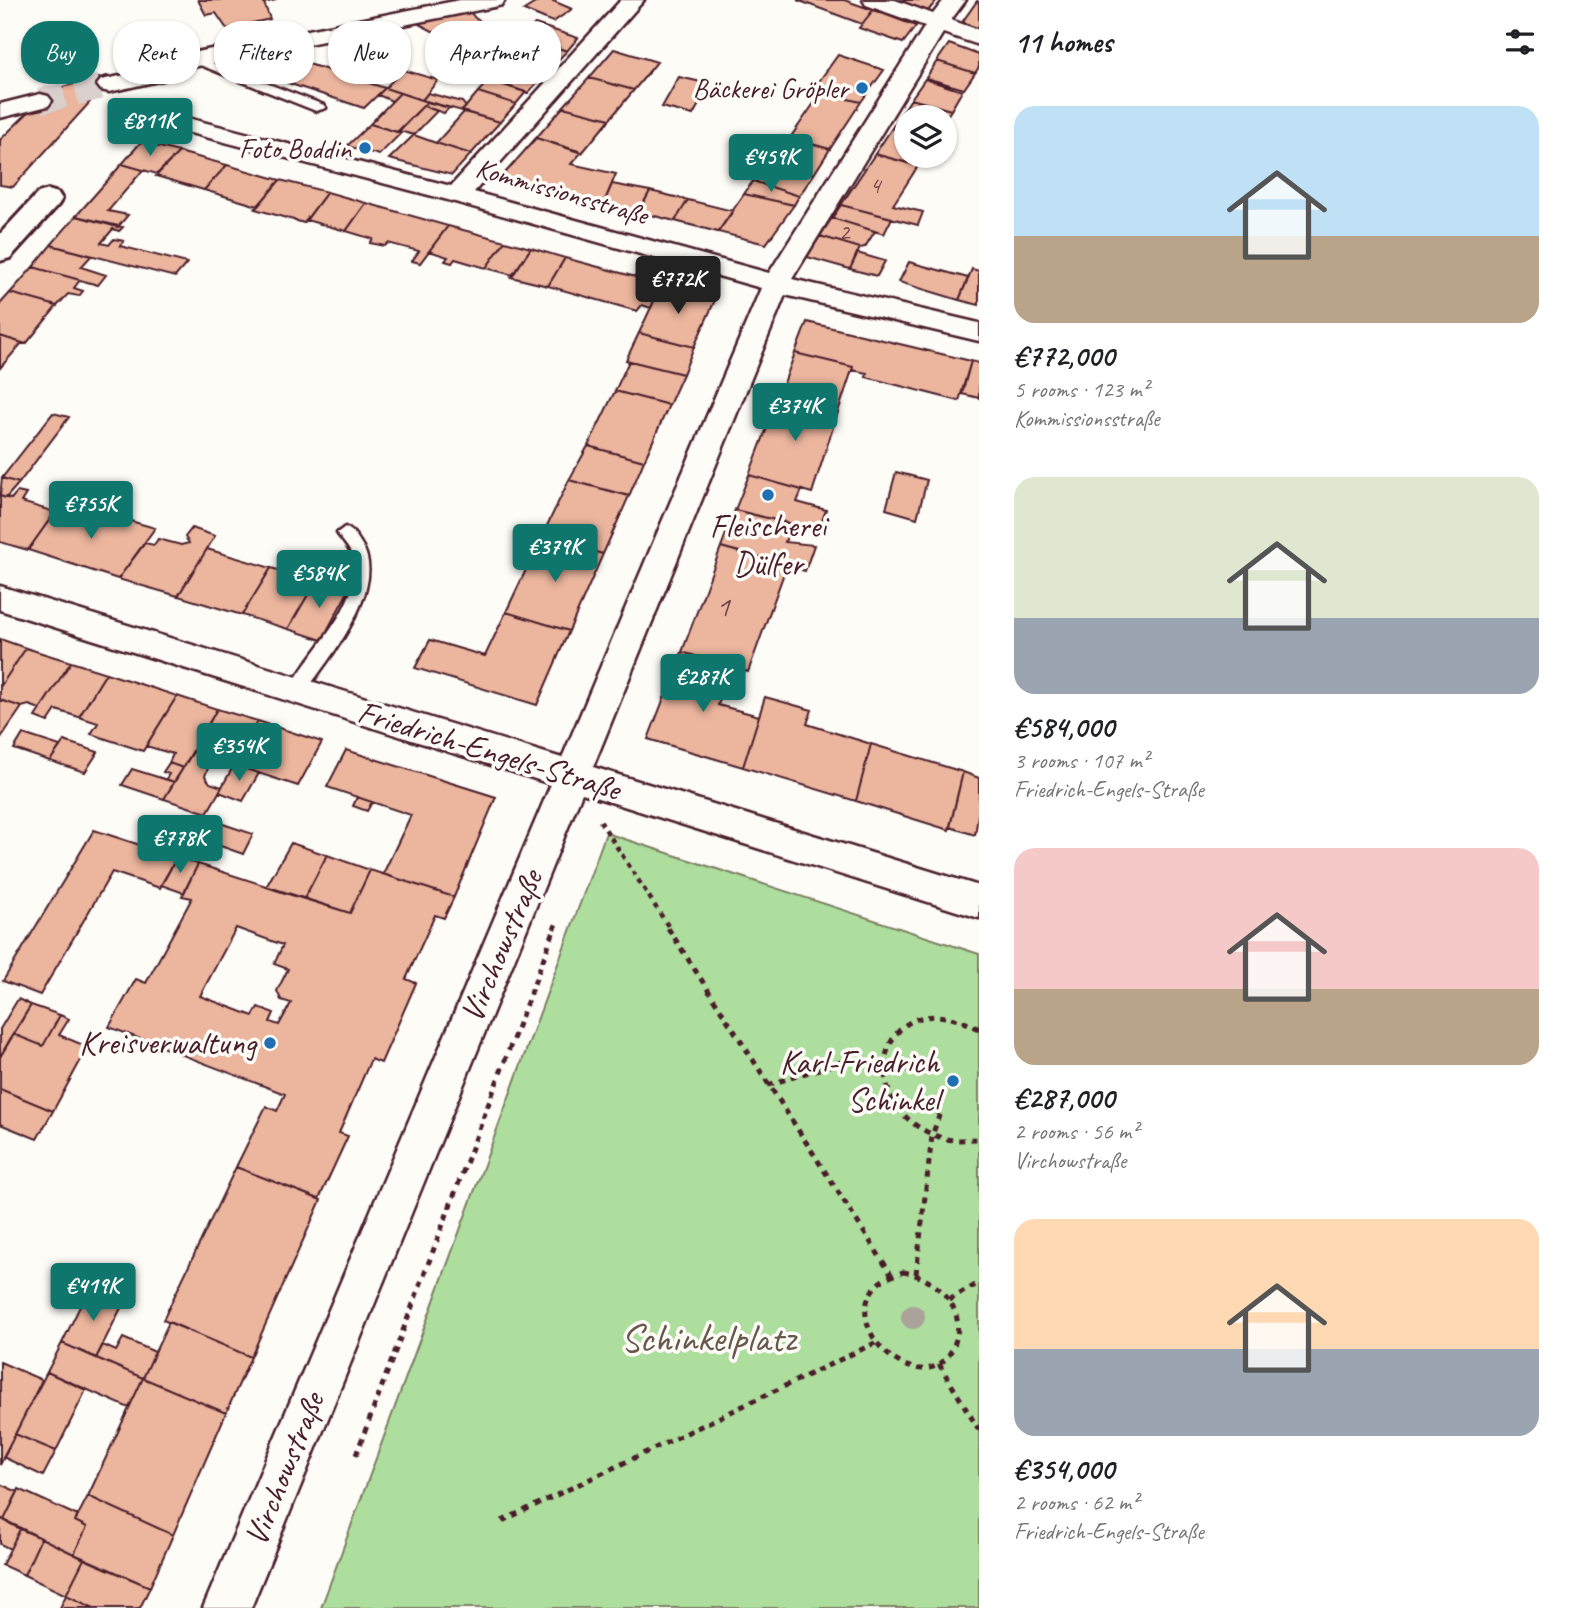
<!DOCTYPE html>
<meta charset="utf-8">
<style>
body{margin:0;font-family:Caveat,sans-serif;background:#f6f6f6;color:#202124;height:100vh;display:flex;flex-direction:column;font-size:26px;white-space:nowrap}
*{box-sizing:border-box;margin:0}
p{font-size:23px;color:#757577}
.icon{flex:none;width:38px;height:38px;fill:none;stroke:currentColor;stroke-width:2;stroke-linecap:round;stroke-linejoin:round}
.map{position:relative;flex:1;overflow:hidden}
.sheet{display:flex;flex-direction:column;background:#fff;width:595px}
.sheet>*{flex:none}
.top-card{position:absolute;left:21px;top:21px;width:665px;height:63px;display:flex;gap:14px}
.controls{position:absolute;left:894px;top:105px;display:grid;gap:14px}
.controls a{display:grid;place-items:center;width:63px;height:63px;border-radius:50%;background:#fff;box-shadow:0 2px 5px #0004;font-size:35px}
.price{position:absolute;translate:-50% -60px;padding:0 16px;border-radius:7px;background:#0f766e;color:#fff;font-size:23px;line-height:46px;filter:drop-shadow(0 2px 4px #0008)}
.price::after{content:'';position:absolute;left:50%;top:42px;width:21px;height:16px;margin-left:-10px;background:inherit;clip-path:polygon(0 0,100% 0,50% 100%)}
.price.current{background:#222;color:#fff}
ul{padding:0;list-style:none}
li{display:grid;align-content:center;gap:14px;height:371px;padding:0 35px}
li span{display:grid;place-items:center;height:217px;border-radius:21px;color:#555}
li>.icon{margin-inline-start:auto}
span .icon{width:126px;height:126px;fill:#fffc;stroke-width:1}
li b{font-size:30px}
h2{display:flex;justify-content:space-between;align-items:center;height:84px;padding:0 35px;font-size:30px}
.pill{padding:0 24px;border-radius:28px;background:#fff;box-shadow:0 2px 5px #0004;font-size:24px;line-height:63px}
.pill.current{background:#0f766e;color:#fff}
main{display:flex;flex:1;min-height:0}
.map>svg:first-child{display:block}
.green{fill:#aede9e;stroke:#7c7e64;stroke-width:2}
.building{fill:#ebb59e;stroke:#4a1f2b;stroke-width:2;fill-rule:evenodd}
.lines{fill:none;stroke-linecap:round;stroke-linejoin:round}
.minor-tunnel{stroke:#d9d0ce;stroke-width:25;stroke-dasharray:25 12;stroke-linecap:butt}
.service-casing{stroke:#4a1f2b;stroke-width:5}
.minor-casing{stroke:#4a1f2b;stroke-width:5}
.secondary-casing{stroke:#4a1f2b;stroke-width:6}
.path-far1{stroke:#4a1f2b;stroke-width:4.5;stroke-dasharray:5 5;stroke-linecap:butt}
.path{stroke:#4a1f2b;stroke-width:5;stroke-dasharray:6 6;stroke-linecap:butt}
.service{fill:#fdfcf7;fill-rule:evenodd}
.minor{fill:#fdfcf7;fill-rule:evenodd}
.secondary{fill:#fdfcf7;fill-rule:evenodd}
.tree{fill:#aba29a}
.poi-dot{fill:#1f6fb2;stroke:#fdfcf7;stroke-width:2.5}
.labels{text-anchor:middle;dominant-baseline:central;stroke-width:7;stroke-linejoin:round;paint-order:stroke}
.far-number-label{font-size:24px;fill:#724448}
.far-poi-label{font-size:28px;fill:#4a1f2b;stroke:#fdfcf7;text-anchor:end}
.far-street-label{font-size:28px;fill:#4a1f2b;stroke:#fdfcf7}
.number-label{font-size:30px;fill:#724448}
.poi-label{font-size:33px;fill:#4a1f2b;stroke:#fdfcf7;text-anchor:end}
.street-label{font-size:33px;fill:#4a1f2b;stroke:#fdfcf7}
.near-park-label{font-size:40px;fill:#68584e;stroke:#fdfcf7}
</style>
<main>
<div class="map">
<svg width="979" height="1608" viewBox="0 0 979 1608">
<rect width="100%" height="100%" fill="#fdfcf7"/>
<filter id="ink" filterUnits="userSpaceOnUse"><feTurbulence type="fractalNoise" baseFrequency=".0143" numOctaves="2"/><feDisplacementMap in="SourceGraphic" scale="14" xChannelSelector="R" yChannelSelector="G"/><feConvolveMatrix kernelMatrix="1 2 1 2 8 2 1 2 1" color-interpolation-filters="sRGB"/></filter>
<g filter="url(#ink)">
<path class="green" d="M606 833 979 954V1608H321Z"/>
<path class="building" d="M198 0H276L264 3 270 19 227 29 216 13 206 15Z
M540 0H551L572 9 553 22 524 10Z
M797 0H844L873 10 862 24Z
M897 0H937L928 11Z
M977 1 979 2V30L967 26 963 21Z
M467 8 475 18 482 22 467 31 470 34 456 43 411 20Z
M873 10 916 26 903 43 859 28Z
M535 24 578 38 567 51 523 36Z
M532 39 567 51 548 70 512 59Z
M949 44 979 55V67L975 73 937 61Z
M614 49 657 62 634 90 589 78Z
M838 55 884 70 861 102 812 91Z
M283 56 385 88 364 108 251 71Z
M509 58 512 59 548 70 528 93 488 80Z
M937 61 975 73 964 89 926 78Z
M403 70 438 80 422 100 385 88Z
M107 76 109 85 100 91 13 187 0 185V140L40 101 45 91Z
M679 77 710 84 693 115 662 107Z
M589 78 634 90 610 119 563 107Z
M925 79 962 91 951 110 911 99Z
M489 80 526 92 516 104 478 92Z
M385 88 400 93 392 101 378 95Z
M478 92 516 104 500 122 462 111Z
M400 93 427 102 397 132 370 124Z
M428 93 462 102 466 107 462 111 422 100Z
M821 93 861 102 830 149 790 138Z
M911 99 951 110 945 119 906 117V133L892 128Z
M427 102 449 108 444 113 423 106Z
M423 106 437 111 414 135 399 131Z
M563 107 610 119 582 153 536 138Z
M464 112 500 122 471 154 436 143Z
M370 124 401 133 379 155 347 146Z
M892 128 906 133V156H922L916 165 875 154Z
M414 135 436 143 471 154 452 175 389 159Z
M780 136 790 138 830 149 814 174 764 159Z
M536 138 582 152 571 164 616 174 603 205 498 181Z
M141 142 179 152 157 174 122 164Z
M179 152 227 165 204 190 156 176Z
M875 154 918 166 893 205 923 212 918 225 841 205Z
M770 161 814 174 799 196 756 182Z
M122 164 143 170 108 211 128 215 118 227 76 216Z
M227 165 280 180 258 206 204 190Z
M280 180 327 192 304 223 255 209Z
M753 181 756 182 799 196 794 205 744 194Z
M612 184 650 191 638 213 603 205Z
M650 191 688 200 675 221 639 212Z
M327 192 366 203 346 231 306 220Z
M744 194 794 205 766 244 718 232Z
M688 200 733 211 718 232 675 221Z
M366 203 448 226 420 263 412 261 419 251 388 243 385 246 370 243 373 239 346 231Z
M841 205 892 218 884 234 832 218Z
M76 216 123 227 119 231 113 229 101 243 109 245 114 239 124 241 120 246 187 263 175 277 51 245Z
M832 218 875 231 865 247 860 248 820 236Z
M448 226 505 241 486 268 455 259 452 263 445 261 448 257 429 251Z
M820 236 860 248 850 269 807 257Z
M505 241 531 248 513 275 486 268Z
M51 245 91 256 81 267 106 275 98 285 33 267Z
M531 248 565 258 548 286 511 277Z
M857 253 885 261 877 276 850 269Z
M565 258 662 284 651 308 642 305 637 311 548 286Z
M909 262 968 278 959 300 899 282Z
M33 267 80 280 74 288 83 291 79 296 68 294 57 306 10 293Z
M972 269 979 271V305L959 300Z
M662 284 716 298 694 347 639 333Z
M10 293 57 306 26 344 0 336V304Z
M807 322 971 361 959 401 866 377 867 373 852 370 853 367 795 353Z
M639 333 694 347 683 374 626 360Z
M0 336 22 343 0 368Z
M795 353 853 367 839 409 780 394Z
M626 360 683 374 669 405 615 391 629 361Z
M971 361 979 363V398L962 394Z
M615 391 669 405 644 461 588 446Z
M780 394 839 409 812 493 749 475Z
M53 413 69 417 19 483 2 478Z
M588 446 644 461 629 496 569 480Z
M896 472 927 480 917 518 886 509Z
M749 475 802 490 797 502 826 510 818 531 735 510Z
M2 478 19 483 6 498 0 496Z
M569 480 629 496 603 554 541 538Z
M17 492 26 494 21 502 55 512 28 550 0 542V496L11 499Z
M60 505 117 522 120 518 155 528 118 579 28 550Z
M735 510 792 524 785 542 814 545 805 571 721 547Z
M192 528 215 536 178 596 118 579 145 543 154 545 158 539 181 545 189 543 185 537Z
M541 538 603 554 569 631 506 612Z
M721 547 787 565 748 672 682 652Z
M207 549 271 568 242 615 178 596Z
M271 568 316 581 288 629 242 615Z
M316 581 350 588 322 640 288 629Z
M506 612 569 631 537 705 415 668 430 640 485 656Z
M0 639 26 648 0 687Z
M26 648 71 662 40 709 29 705 22 707 0 700V687Z
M682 652 732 667 718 705 759 716 743 767 648 739Z
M71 662 106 673 79 717 56 710 48 722 35 717Z
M106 673 177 696 143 751 91 734 98 723 79 717Z
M177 696 217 709 183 768 169 763 173 754 146 746Z
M765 697 812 710 807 724 871 744 856 801 743 767Z
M0 700 22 707 0 739Z
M217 709 258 721 234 765 193 752Z
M258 721 322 742 298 786 234 765Z
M23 734 60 746 50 761 14 749Z
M64 741 98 752 85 772 50 761Z
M871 744 963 772 949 830 856 801Z
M346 750 496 797 454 897 383 874 411 815 327 787Z
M193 752 212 758 205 776 210 783 222 787 207 813 164 799Z
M169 763 183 768 174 782 166 779 169 774 163 772Z
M234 765 259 773 243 801 219 792Z
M132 769 174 782 164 799 122 785Z
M963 772 979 778V810L975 835 950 827Z
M357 797 372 802 367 811 353 806Z
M217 822 253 834 243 854 206 841Z
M94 830 177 857 160 888 112 872 40 995 3 981Z
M291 843 327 855 304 899 266 887Z
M327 855 370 870 350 913 304 899Z
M177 857 198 864 184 893 161 885Z
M198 864 350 913 370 870 454 897 444 918 435 915 406 979 416 983 381 1063 371 1059 339 1133 348 1136 319 1199 236 1167 266 1106 277 1111 285 1094 109 1027 136 979 146 983 192 898 182 896ZM236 928 283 945 274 964 288 969 277 991 281 1000 291 1003 279 1025 270 1022 274 1013 258 1007 253 1016 200 996Z
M18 999 31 1005 0 1057V1029Z
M31 1005 60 1015 43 1046 13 1034Z
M60 1015 69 1019 59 1035 88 1047 53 1111 0 1089V1057L13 1034 43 1046Z
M0 1089 53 1111 37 1139 0 1124Z
M236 1167 321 1200 251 1357 163 1320Z
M89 1288 124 1302 96 1358 62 1343Z
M169 1322 251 1357 226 1413 143 1378Z
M123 1338 155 1352 143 1378 96 1358 103 1345 116 1351Z
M62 1343 143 1378 129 1408 47 1372Z
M0 1362 42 1380 0 1465Z
M47 1372 86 1390 56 1451 15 1434Z
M143 1378 226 1413 173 1535 88 1496Z
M15 1434 56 1451 43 1476 3 1457Z
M0 1484 18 1492 4 1520 0 1518Z
M19 1489 78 1516 75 1521 87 1527 74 1554 4 1520Z
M88 1496 173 1535 150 1587 74 1554 87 1527 75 1521Z
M0 1518 20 1529 10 1549 0 1544Z
M20 1529 41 1538 24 1575 2 1565Z
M41 1538 84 1559 66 1595 24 1575Z
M84 1559 150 1587 140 1608H94L66 1595Z
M66 1595 94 1608H60Z"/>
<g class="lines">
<path class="minor-tunnel" d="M40 101 109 85"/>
<g class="service-casing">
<path id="service" d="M194 56 324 105 326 108 316 111 190 61 188 59Z
M345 527C352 530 356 535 360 542 391 586 329 658 303 695H291L289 690C307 654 362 605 354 561 352 550 343 542 337 533Z"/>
</g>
<g class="minor-casing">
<path id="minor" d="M460 0H505L502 5 494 7 193 67 163 80 109 92 101 90 97 85 101 80 148 70 186 54Z
M621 0H644L474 192 769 273 925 26 866 5 863 0H895L933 14 944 0H966L951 20 979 30V45L943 33 792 279 979 323V341L785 295 593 767 979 886V918L582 793 251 1608H203L551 784 0 610V586L562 758 761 288 448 200 121 115 117 110 121 105 129 103 451 186Z
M40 94 48 96 52 101 48 106 0 118V104Z"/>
</g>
<g class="secondary-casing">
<path id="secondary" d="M48 190 58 193 62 199 58 205 10 258 0 261V234L38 193Z"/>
</g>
<path class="path-far1" d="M600 821 670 929
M554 929 557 922"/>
<path class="path" d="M668 928 891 1274
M979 1029C877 974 846 1112 946 1139 956 1141 969 1139 979 1139
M768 1085 854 1058 918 1072
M903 1272C936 1277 969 1309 954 1345 927 1410 831 1327 879 1283 884 1278 896 1275 903 1272Z
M916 1274 932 1136 941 1110
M949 1300 979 1283
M939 1364 979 1430
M356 1455 555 928
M502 1521 875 1343"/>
<use href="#service" class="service"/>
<use href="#minor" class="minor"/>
<use href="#secondary" class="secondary"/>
</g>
<circle class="tree" cx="913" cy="1317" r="12"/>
</g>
<g class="poi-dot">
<circle cx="862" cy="88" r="7"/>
<circle cx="365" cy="148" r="7"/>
<circle cx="768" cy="495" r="7"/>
<circle cx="270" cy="1043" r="7"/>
<circle cx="953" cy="1081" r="7"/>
</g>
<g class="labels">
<g class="far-number-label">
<text x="875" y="185">4</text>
<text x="844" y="232">2</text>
</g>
<g class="far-poi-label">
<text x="848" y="88">Bäckerei Gröpler</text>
<text x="351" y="148">Foto Boddin</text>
</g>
<g class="far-street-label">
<text transform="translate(562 191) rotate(16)">Kommissionsstraße</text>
</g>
<g class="number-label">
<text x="723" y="606">1</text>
</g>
<g class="poi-label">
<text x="768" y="526" text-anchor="middle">Fleischerei<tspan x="768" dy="38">Dülfer</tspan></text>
<text x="256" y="1043">Kreisverwaltung</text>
<text x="939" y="1062">Karl-Friedrich<tspan x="939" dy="38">Schinkel</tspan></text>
</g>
<g class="street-label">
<text transform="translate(489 750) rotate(17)">Friedrich-Engels-Straße</text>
<text transform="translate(501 946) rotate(-67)">Virchowstraße</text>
<text transform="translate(284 1469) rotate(-68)">Virchowstraße</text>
</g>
<g class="near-park-label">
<text x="708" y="1338">Schinkelplatz</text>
</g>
</g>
</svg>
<div class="controls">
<a><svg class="icon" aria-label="layers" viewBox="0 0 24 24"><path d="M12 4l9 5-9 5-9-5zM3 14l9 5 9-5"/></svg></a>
</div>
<b class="price" style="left:150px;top:158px">€811K</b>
<b class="price" style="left:771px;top:194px">€459K</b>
<b class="price current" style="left:678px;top:316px">€772K</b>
<b class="price" style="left:795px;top:443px">€374K</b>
<b class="price" style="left:91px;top:541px">€755K</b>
<b class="price" style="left:555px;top:584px">€379K</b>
<b class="price" style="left:319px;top:610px">€584K</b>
<b class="price" style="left:703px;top:714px">€287K</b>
<b class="price" style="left:239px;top:783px">€354K</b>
<b class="price" style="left:180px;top:875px">€778K</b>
<b class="price" style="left:93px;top:1323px">€419K</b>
<div class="top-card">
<a class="pill current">Buy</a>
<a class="pill">Rent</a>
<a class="pill">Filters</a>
<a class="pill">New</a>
<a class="pill">Apartment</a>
</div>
</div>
<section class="sheet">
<h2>11 homes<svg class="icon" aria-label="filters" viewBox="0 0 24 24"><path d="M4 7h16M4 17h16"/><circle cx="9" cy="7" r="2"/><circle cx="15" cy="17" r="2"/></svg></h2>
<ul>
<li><span style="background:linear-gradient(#bfe0f5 60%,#b9a48a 0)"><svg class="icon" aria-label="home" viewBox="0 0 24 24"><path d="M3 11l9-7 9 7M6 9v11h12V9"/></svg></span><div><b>€772,000</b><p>5 rooms · 123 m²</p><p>Kommissionsstraße</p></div></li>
<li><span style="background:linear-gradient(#dfe7d0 65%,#9aa5b1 0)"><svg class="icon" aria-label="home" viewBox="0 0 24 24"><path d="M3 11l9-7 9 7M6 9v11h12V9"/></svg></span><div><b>€584,000</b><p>3 rooms · 107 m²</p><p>Friedrich-Engels-Straße</p></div></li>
<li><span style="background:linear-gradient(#f6c9c9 65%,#b9a48a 0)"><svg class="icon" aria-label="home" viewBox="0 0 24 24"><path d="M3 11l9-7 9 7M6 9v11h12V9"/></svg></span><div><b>€287,000</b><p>2 rooms · 56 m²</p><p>Virchowstraße</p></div></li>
<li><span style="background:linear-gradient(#ffd9b3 60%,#9aa5b1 0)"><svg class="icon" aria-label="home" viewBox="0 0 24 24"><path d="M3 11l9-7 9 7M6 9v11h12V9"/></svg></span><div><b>€354,000</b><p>2 rooms · 62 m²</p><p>Friedrich-Engels-Straße</p></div></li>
</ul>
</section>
</main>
